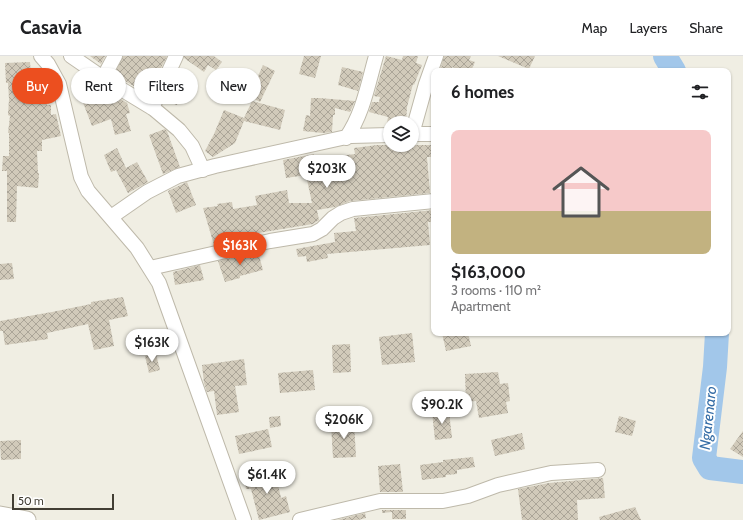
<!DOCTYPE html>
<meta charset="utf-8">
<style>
body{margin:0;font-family:Cabin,sans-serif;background:#f2f2f2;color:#202124;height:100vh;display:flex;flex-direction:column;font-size:15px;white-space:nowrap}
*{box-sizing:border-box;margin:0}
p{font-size:13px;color:#757577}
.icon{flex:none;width:22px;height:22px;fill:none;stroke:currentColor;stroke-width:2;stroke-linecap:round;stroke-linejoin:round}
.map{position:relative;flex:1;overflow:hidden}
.details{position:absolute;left:431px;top:12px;width:300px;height:268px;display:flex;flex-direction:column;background:#fff;border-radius:8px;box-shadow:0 1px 3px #0004}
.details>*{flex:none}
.top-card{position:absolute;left:12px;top:12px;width:359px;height:36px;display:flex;gap:8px}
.fabs{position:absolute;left:383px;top:60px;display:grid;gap:8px}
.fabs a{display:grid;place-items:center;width:36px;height:36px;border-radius:50%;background:#fff;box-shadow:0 1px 3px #0004;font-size:20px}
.scale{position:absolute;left:12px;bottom:10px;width:102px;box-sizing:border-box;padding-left:4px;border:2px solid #423e34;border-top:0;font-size:11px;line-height:14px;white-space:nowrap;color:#423e34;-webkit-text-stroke:3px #fff;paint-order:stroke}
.price{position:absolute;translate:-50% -34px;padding:0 9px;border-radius:14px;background:#fff;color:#222;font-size:13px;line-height:26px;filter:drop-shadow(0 1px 2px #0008)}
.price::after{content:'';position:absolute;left:50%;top:24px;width:12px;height:9px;margin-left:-6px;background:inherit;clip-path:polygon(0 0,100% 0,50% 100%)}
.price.selected{background:#ec4f1f;color:#fff}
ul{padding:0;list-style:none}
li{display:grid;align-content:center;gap:8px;height:212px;padding:0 20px}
li span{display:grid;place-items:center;height:124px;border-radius:8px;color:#555}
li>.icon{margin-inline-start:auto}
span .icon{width:72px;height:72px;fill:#fffc;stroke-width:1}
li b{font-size:17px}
h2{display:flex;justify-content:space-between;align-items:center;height:48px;padding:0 20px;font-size:17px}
.tag{padding:0 14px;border-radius:18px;background:#fff;box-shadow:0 1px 3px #0004;font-size:14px;line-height:36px}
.tag.selected{background:#ec4f1f;color:#fff}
header{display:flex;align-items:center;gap:24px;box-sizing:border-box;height:56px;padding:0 20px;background:#fff;border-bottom:1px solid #e0e0e0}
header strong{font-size:19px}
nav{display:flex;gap:22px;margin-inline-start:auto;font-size:14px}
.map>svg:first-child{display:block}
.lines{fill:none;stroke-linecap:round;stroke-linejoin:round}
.river{stroke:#a2c7ea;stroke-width:24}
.building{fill:url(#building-cross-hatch)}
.minor-casing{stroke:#beb9aa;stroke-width:16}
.tertiary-casing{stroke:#beb9aa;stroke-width:19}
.minor{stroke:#fff;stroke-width:14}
.tertiary{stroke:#fff;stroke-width:17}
.labels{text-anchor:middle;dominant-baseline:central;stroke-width:4;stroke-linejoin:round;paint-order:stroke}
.water-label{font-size:15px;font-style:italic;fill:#356da6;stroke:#fff}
</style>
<header>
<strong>Casavia</strong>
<nav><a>Map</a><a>Layers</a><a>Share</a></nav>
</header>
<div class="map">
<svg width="743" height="464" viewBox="0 0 743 464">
<defs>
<pattern id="building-cross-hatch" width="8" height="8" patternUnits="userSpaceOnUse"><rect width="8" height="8" fill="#d1caba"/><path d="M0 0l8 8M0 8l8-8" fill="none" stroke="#aba598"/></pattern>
</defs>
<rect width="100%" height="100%" fill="#f0eee3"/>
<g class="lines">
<path class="river" d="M665 0 674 15
M717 277 715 311 704 402 710 412 743 416"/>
</g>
<path class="building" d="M90 0H105L101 8Z
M123 0H167L148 38 114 19Z
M184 0H214L222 6 216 14 208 9 204 16 184 2Z
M304 0H321L315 22 299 18Z
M386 0 402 4 403 0H418L416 7 422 9 414 29 413 28 407 51 406 67H387L388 61 369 56 372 46H379L380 41 374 40Z
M444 0H471L469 4 475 6 471 15H461L452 11 451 15H440Z
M498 0H535L529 13Z
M30 6 32 30 45 28 47 49H51V59L56 58 61 80 42 84V95H37L38 117H39L38 132 17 130 16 166H7V115H2L3 100H9V77H8L10 60 8 59 9 43 8 27H6L5 7Z
M263 9 275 15 260 46 249 40Z
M342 11 363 16 358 35 338 29Z
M82 18 127 47 130 57 126 58 131 75 115 79 111 63 92 70 77 31 80 30 75 22Z
M176 20 187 24 177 49 165 45Z
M311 42H319L355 45 350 56 335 52V59H333L332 76 323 77 303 75 306 59 310 60Z
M252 45 285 54 280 74 244 65 235 87 213 101 205 95 214 78 224 54 244 62Z
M165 73 167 75 180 111 163 118 149 79Z
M377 89H434V101H427L430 137 350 145 335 151 317 154 319 164 313 168 258 177 254 178V180L214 189 203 152 218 150 217 148 232 146 233 153 257 149 255 140 287 134 289 147H312L306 119 286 122 283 104 314 98V103L355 98 354 92Z
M117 92 126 112 137 106 148 126 128 137 116 114 111 116 104 99Z
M187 126 196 149 176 157 168 135Z
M434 154V166H428L430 189 327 198 328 202 307 206 306 200 298 201 296 193 335 186 334 177 356 175 354 162Z
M258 196 263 214 240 220V222L225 226 218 205Z
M12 207 14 223 0 224V208Z
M200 209 204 224 175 229 173 216Z
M123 241 128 260 109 264 114 290 94 294 88 268 47 277 48 283 5 289 3 275H0V265L52 256 91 248V246Z
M412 277 415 306 382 309 379 281Z
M442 277H468L471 290 446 295Z
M350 288 351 316 333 317 332 289Z
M156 298 160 314 149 317 145 300Z
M244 303 247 329 235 330 239 356 217 359 214 335 207 336 204 327 202 309Z
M313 314 315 334 280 337 278 317Z
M498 316 500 328 508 327 510 345 506 346 508 357 479 362 476 345 466 346 465 318Z
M449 355 452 382 435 384 432 356Z
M280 360 281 370 270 372 269 361Z
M619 360 636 365 632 380 615 376Z
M354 366 356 401 333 402 331 368Z
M268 373 272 391 239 398 235 380Z
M743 375V401L730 393Z
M522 377 525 393 495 400 491 384Z
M21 384V403L1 404 0 385Z
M473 401 475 411 457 414V418L446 419V421L422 424 420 409 443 406V404Z
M400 408 403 436H380L378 410Z
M275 415 281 442 286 440 290 456 259 464 251 433H246L244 422Z
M603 422 605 442 577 444 578 464H522L518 433 549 427Z
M635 451 641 464H600L599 461Z
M382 454H406V463H392V456L382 457Z
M365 457 366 462 358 464H337Z"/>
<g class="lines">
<g class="minor-casing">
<path id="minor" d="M41 0 48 8 59 28 76 100 81 121 88 135 137 192 159 227 244 464
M71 0 103 22 154 53 179 74 192 90 203 114
M103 22 115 0
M152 52 176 0
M434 78H412L426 28 436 0
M346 82C363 58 368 28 376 0
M111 161 147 136 178 120 215 110 351 80 390 79
M150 212 270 185 313 178 322 173 333 162 341 157 353 153 434 145
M300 464 380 445H443L468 440 498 429 551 417 598 414"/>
</g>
<g class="tertiary-casing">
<path id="tertiary" d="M0 459 27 464"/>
</g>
<use href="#minor" class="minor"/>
<use href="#tertiary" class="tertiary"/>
</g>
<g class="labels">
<g class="water-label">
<text transform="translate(708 362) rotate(-84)">Ngarenaro</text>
</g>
</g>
</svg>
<div class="fabs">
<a><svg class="icon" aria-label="layers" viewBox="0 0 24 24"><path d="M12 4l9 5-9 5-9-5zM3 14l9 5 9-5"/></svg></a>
</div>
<div class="scale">50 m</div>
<b class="price" style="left:327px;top:133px">$203K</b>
<b class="price selected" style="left:240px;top:210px">$163K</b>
<b class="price" style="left:152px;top:307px">$163K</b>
<b class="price" style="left:442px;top:369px">$90.2K</b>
<b class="price" style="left:344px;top:384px">$206K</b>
<b class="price" style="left:267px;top:439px">$61.4K</b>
<div class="top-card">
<a class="tag selected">Buy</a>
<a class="tag">Rent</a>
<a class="tag">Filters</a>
<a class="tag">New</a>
</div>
<section class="details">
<h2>6 homes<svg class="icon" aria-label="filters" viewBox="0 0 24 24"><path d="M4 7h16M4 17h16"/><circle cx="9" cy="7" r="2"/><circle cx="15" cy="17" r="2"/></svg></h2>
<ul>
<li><span style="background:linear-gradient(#f6c9c9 65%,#c2b280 0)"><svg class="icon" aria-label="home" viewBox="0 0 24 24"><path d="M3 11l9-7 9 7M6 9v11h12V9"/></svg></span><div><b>$163,000</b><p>3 rooms · 110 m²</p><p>Apartment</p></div></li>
</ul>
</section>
</div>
